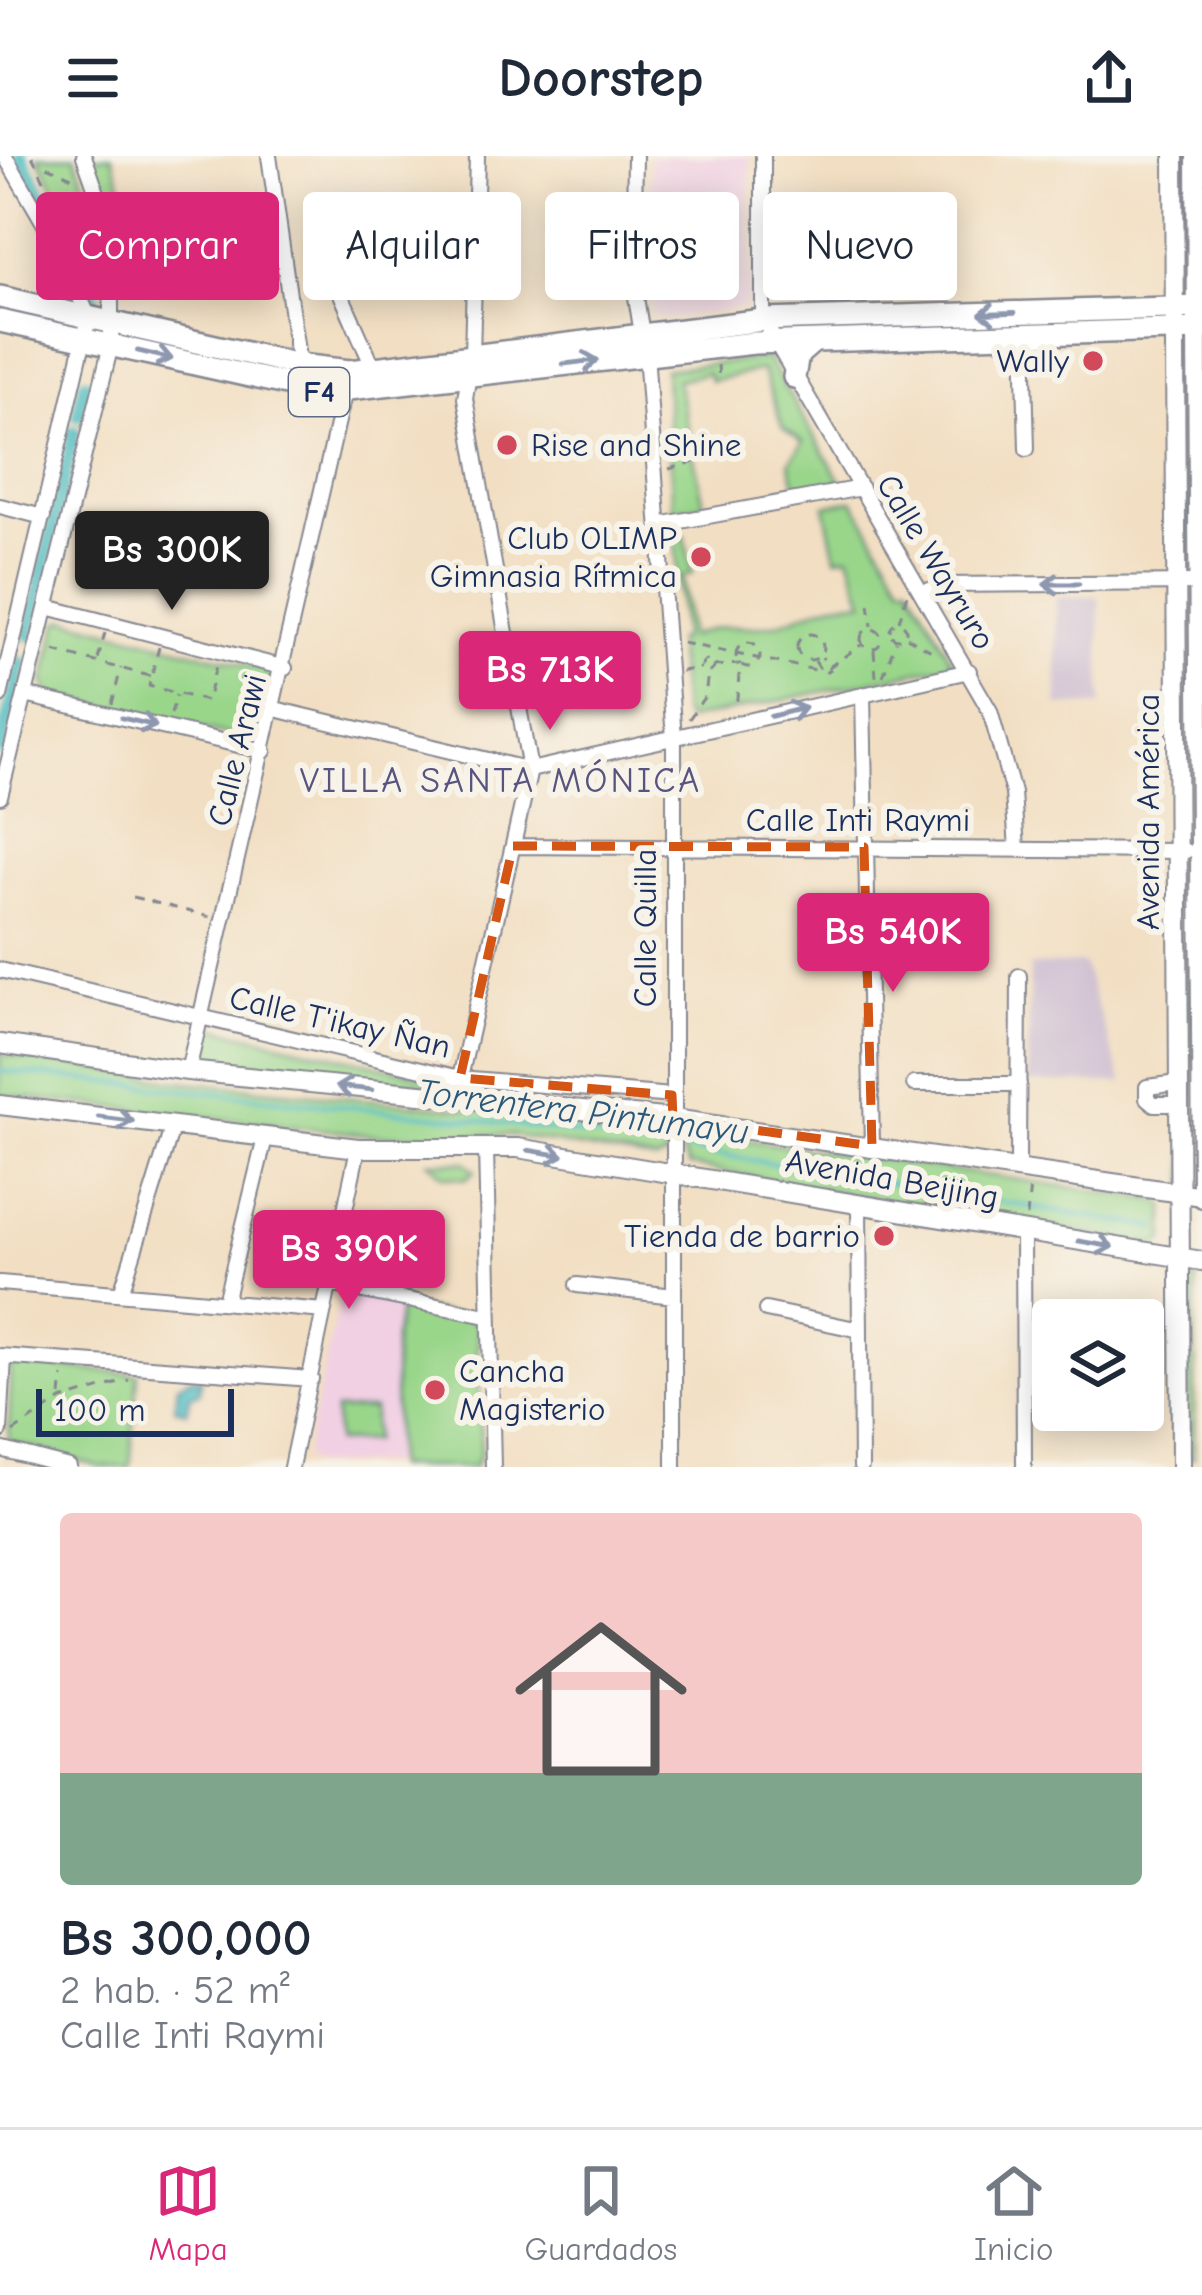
<!DOCTYPE html>
<html lang="es">
<meta charset="utf-8">
<style>
body{margin:0;font-family:"Comic Neue",sans-serif;background:#f2f2f3;color:#1f2937;height:100vh;display:flex;flex-direction:column;font-size:45px;white-space:nowrap}
*{box-sizing:border-box;margin:0}
p{font-size:39px;color:#747a83}
.icon{flex:none;width:66px;height:66px;fill:none;stroke:currentColor;stroke-width:2;stroke-linecap:round;stroke-linejoin:round}
.map{position:relative;height:1311px;overflow:hidden}
.panel{display:flex;flex-direction:column;background:#fff;flex:1}
.panel>*{flex:none}
.banner{position:absolute;left:36px;top:36px;width:1131px;height:108px;display:flex;gap:24px}
.tools{position:absolute;left:1032px;top:1143px;display:grid;gap:24px}
.tools a{display:grid;place-items:center;width:132px;height:132px;border-radius:12px;background:#fff;box-shadow:0 6px 30px #0003;font-size:60px}
.scale{position:absolute;left:36px;bottom:30px;width:198px;box-sizing:border-box;padding-left:12px;border:6px solid #1b2f5e;border-top:0;font-size:33px;line-height:42px;white-space:nowrap;color:#1b2f5e;-webkit-text-stroke:9px #f7f3e8;paint-order:stroke}
.price{position:absolute;translate:-50% -102px;padding:0 27px;border-radius:12px;background:#db2777;color:#fff;font-size:39px;line-height:78px;filter:drop-shadow(0 3px 6px #0008)}
.price::after{content:'';position:absolute;left:50%;top:72px;width:36px;height:27px;margin-left:-18px;background:inherit;clip-path:polygon(0 0,100% 0,50% 100%)}
.price.current{background:#222;color:#fff}
ul{padding:0;list-style:none}
li{display:grid;align-content:center;gap:24px;height:636px;padding:0 60px}
li+li{border-top:3px solid #e0e1e3}
li span{display:grid;place-items:center;height:372px;border-radius:12px;color:#555}
li>.icon{margin-inline-start:auto}
span .icon{width:216px;height:216px;fill:#fffc;stroke-width:1}
li b{font-size:51px}
.tag{padding:0 42px;border-radius:12px;background:#fff;box-shadow:0 6px 30px #0003;font-size:42px;line-height:108px}
.tag.current{background:#db2777;color:#fff}
header{display:flex;justify-content:space-between;align-items:center;height:156px;padding:0 60px;background:#fff;font-size:54px;font-weight:600}
.tab-bar{display:flex;justify-content:space-around;align-items:center;height:168px;border-top:3px solid #e0e1e3;background:#fff;font-size:33px;color:#747a83}
.tab-bar a{display:grid;justify-items:center;gap:6px}
.tab-bar .current{color:#db2777}
.map>svg:first-child{display:block}
.built{fill:#f1d0e3}
.industrial{fill:#cebed1}
.green{fill:#99d68a;stroke:#5a8274;stroke-width:3}
.water{fill:#4cbbc1;stroke:#347590;stroke-width:3}
.lines{fill:none;stroke-linecap:round;stroke-linejoin:round}
.stream{stroke:#4cbbc1;stroke-width:4.5}
.canal{stroke:#4cbbc1;stroke-width:14}
.minor-casing{stroke:#868790;stroke-width:18}
.major-casing{stroke:#868790;stroke-width:22}
.highway-casing{stroke:#868790;stroke-width:26}
.path{stroke:#868790;stroke-width:3;stroke-dasharray:9 9;stroke-linecap:butt}
.minor{stroke:#fff;stroke-width:14}
.major{stroke:#fff;stroke-width:18}
.highway{stroke:#fff;stroke-width:21}
.oneway{stroke:#8d97ae}
.marked{fill:none;stroke:#d45514;stroke-width:9;stroke-dasharray:24 15;stroke-linejoin:round}
.poi-dot{fill:#d1495b;stroke:#f7f3e8;stroke-width:4.5}
.labels{text-anchor:middle;dominant-baseline:central;stroke-width:12;stroke-linejoin:round;paint-order:stroke}
.shield{fill:#f7f3e8;stroke:#5d6a87;stroke-width:3}
.shield-label{font-size:30px;font-weight:bold;fill:#1b2f5e}
.poi-label{font-size:33px;fill:#1b2f5e;stroke:#f7f3e8;text-anchor:end}
.street-label{font-size:33px;fill:#1b2f5e;stroke:#f7f3e8}
.neighbourhood-label{font-size:36px;letter-spacing:3px;fill:#595380;stroke:#f7f3e8}
.water-label{font-size:36px;font-style:italic;fill:#2a597c;stroke:#f7f3e8}
</style>
<header><svg class="icon" aria-label="menu" viewBox="0 0 24 24"><path d="M4 6h16M4 12h16M4 18h16"/></svg>Doorstep<svg class="icon" aria-label="share" viewBox="0 0 24 24"><path d="M12 15V3M7 8l5-5 5 5M5 13v7h14v-7"/></svg></header>
<div class="map">
<svg width="1202" height="1311" viewBox="0 0 1202 1311">
<rect width="100%" height="100%" fill="#f7f3e8"/>
<filter id="ink" filterUnits="userSpaceOnUse"><feTurbulence type="fractalNoise" baseFrequency=".00833" numOctaves="2"/><feDisplacementMap in="SourceGraphic" scale="24" xChannelSelector="R" yChannelSelector="G"/><feConvolveMatrix kernelMatrix="1 2 1 2 8 2 1 2 1" color-interpolation-filters="sRGB"/></filter>
<filter id="wash" filterUnits="userSpaceOnUse"><feTurbulence type="fractalNoise" baseFrequency=".004" numOctaves="4" result="noise"/><feDisplacementMap in="SourceGraphic" scale="48" xChannelSelector="R" yChannelSelector="G"/><feGaussianBlur stdDeviation="2.7" result="paint"/><feColorMatrix in="noise" values="0 0 0 0 0 0 0 0 0 0 0 0 0 0 0 0 0 1.4 0 .05"/><feComposite in="paint" operator="in"/></filter>
<g filter="url(#wash)">
<rect width="100%" height="100%" fill="#f2dfc3"/>
<path class="built" d="M650 0H750L751 141 743 152 663 163 652 157 645 88 650 83Z
M341 1137 401 1148 394 1183 395 1307 313 1309 304 1301Z"/>
<path class="industrial" d="M1056 441H1099L1102 549 1058 550Z
M1083 807 1123 927H1028L1030 810Z"/>
<path class="green" d="M38 0H75L103 76 107 136Z
M90 0H112L128 48H112Z
M1182 0H1187L1188 136 1183 141Z
M671 84 726 86 725 125 671 124Z
M1183 185H1189L1190 411H1184Z
M767 202 841 325 796 333 790 306 803 286 783 272 762 214 710 225 708 217 677 224 704 348 673 354 665 213Z
M853 344 903 429 909 427 954 508 687 564 682 557 676 484 682 482 675 379H684L692 418 682 421 689 481C728 463 748 477 782 466 819 454 821 445 864 445L849 399 836 401 825 350Z
M65 463 267 514 273 528 261 577 249 584 50 538 44 527 58 467Z
M1186 713H1192V1025H1186Z
M216 872 451 926 661 949 206 908 199 896 204 878Z
M0 898 177 925 663 972 669 980 667 1000 657 1005 511 979 382 980 0 939Z
M693 976 1157 1044 1165 1050V1084L1156 1090 689 1010 681 996Z
M429 1006H465L475 1015 466 1023 444 1020Z
M1187 1115 1196 1116 1194 1302H1189Z
M401 1148 477 1164 481 1295 474 1311H395L394 1183Z
M15 1208 138 1218 130 1311H100L9 1285 10 1214Z
M373 1253V1285L336 1286 335 1254Z"/>
<path class="water" d="M192 1221 201 1222 200 1236 191 1239 187 1255 174 1252 178 1229Z"/>
<g class="lines">
<path class="stream" d="M0 915 469 963 668 990
M679 992 1157 1072"/>
<path class="canal" d="M21 0 86 121 96 151
M78 259 85 227
M29 479 74 276
M0 594 22 507"/>
</g>
</g>
<g filter="url(#ink)">
<g class="lines">
<g class="minor-casing">
<path id="minor" d="M269 0 299 209 295 231
M635 0 633 122 647 210 674 583V1311
M763 0V164L990 555 1013 637 1017 693
M320 73 318 86 374 213
M1024 179 1027 293
M0 350 43 361
M659 369 861 332
M923 437 941 429 1202 427
M47 451 285 512
M863 538 872 990
M25 539 264 595
M0 540 89 161 48 74 5 0
M275 553 530 614 969 515
M0 640 111 189V77L84 0
M513 690 1186 695
M0 814 460 922 672 940
M188 915 346 230
M460 922 530 614 465 242 472 201 477 0
M1178 927 1147 931V942L1154 948H1178
M914 928H1019
M486 992 493 1311
M1018 1011 1019 820
M859 1048 861 1311
M1023 1076 1024 1311
M0 1127 324 1155
M329 1128 487 1160
M577 1129 674 1140
M121 1137 173 969
M225 1146 265 982
M766 1154 860 1174
M0 1200 311 1223
M0 1275 4 1201
M0 1293 69 1311
M291 1311 358 992"/>
</g>
<g class="major-casing">
<path id="major" d="M1174 0 1181 1311
M1196 0 1202 1042
M0 888 188 915 673 963 1202 1040
M0 949 358 992H518L1202 1105"/>
</g>
<g class="highway-casing">
<path id="highway" d="M0 141 299 209 350 215 763 164 1202 151
M0 165 322 236 754 187 1202 173
M794 221 798 199 813 186"/>
</g>
<path class="path" d="M32 0 98 131
M47 10 78 24
M718 209 719 223
M669 313 694 306
M869 448 872 470
M899 465 908 435
M890 475a8 8 0 1 1 16 0a8 8 0 1 1-16 0Z
M861 483a10 10 0 1 1 20 0a10 10 0 1 1-20 0Z
M797 491a13 13 0 1 1 26 0a13 13 0 1 1-26 0Z
M907 481 935 497
M682 487 821 515
M736 499a12 12 0 1 1 24 0a12 12 0 1 1-24 0Z
M159 491 149 530 207 545 217 506
M874 494 876 521
M54 495 150 520
M98 503 105 477
M702 510a6 6 0 1 1 12 0a6 6 0 1 1-12 0Z
M815 505 823 518 830 514 822 501
M714 510 740 508 736 553
M829 511 861 489
M681 515 701 512
M883 520 896 485
M112 548 121 512
M171 558 176 539
M689 563 705 540 708 517
M133 741 210 761
M871 1032 876 1008
M1027 1061 1030 1029
M61 1240 63 1220
M13 1276 61 1244 129 1224"/>
<use href="#minor" class="minor"/>
<use href="#major" class="major"/>
<use href="#highway" class="highway"/>
</g>
<defs><path id="oneway-shaft" d="M-6 0H5M1.5-3L5.5 0L1.5 3" fill="none" stroke-width="1.6" stroke-linecap="round" stroke-linejoin="round" transform="scale(3)"/></defs>
<g class="oneway">
<use href="#oneway-shaft" transform="translate(997 157) rotate(178)"/>
<use href="#oneway-shaft" transform="translate(155 199) rotate(13)"/>
<use href="#oneway-shaft" transform="translate(581 206) rotate(-7)"/>
<use href="#oneway-shaft" transform="translate(1061 428) rotate(180)"/>
<use href="#oneway-shaft" transform="translate(788 556) rotate(-14)"/>
<use href="#oneway-shaft" transform="translate(139 566) rotate(13)"/>
<use href="#oneway-shaft" transform="translate(354 932) rotate(-174)"/>
<use href="#oneway-shaft" transform="translate(116 963) rotate(7)"/>
<use href="#oneway-shaft" transform="translate(546 997) rotate(9)"/>
<use href="#oneway-shaft" transform="translate(1096 1088) rotate(10)"/>
</g>
</g>
<path class="marked" d="M513 690 864 691 872 990 673 963 672 939 460 922Z"/>
<g class="poi-dot">
<circle cx="1093" cy="205" r="12"/>
<circle cx="507" cy="289" r="12"/>
<circle cx="701" cy="401" r="12"/>
<circle cx="884" cy="1080" r="12"/>
<circle cx="435" cy="1234" r="12"/>
</g>
<g class="labels">
<rect class="shield" x="289" y="212" width="60" height="48" rx="9"/>
<g class="shield-label">
<text x="319" y="236">F4</text>
</g>
<g class="poi-label">
<text x="1069" y="205">Wally</text>
<text x="531" y="289" text-anchor="start">Rise and Shine</text>
<text x="677" y="382">Club OLIMP<tspan x="677" dy="38">Gimnasia Rítmica</tspan></text>
<text x="860" y="1080">Tienda de barrio</text>
<text x="459" y="1215" text-anchor="start">Cancha<tspan x="459" dy="38">Magisterio</tspan></text>
</g>
<g class="street-label">
<text transform="translate(936 406) rotate(59)">Calle Wayruro</text>
<text transform="translate(237 594) rotate(-76)">Calle Arawi</text>
<text transform="translate(1148 656) rotate(-90)">Avenida América</text>
<text x="858" y="664">Calle Inti Raymi</text>
<text transform="translate(645 772) rotate(-90)">Calle Quilla</text>
<text transform="translate(340 866) rotate(13)">Calle T'ikay Ñan</text>
<text transform="translate(892 1023) rotate(10)">Avenida Beijing</text>
</g>
<g class="neighbourhood-label">
<text x="501" y="624">VILLA SANTA MÓNICA</text>
</g>
<g class="water-label">
<text transform="translate(583 956) rotate(7)">Torrentera Pintumayu</text>
</g>
</g>
</svg>
<div class="tools">
<a><svg class="icon" aria-label="layers" viewBox="0 0 24 24"><path d="M12 4l9 5-9 5-9-5zM3 14l9 5 9-5"/></svg></a>
</div>
<div class="scale">100 m</div>
<b class="price current" style="left:172px;top:457px">Bs 300K</b>
<b class="price" style="left:550px;top:577px">Bs 713K</b>
<b class="price" style="left:893px;top:839px">Bs 540K</b>
<b class="price" style="left:349px;top:1156px">Bs 390K</b>
<div class="banner">
<a class="tag current">Comprar</a>
<a class="tag">Alquilar</a>
<a class="tag">Filtros</a>
<a class="tag">Nuevo</a>
</div>
</div>
<section class="panel">
<ul>
<li><span style="background:linear-gradient(#f6c9c9 70%,#7fa58c 0)"><svg class="icon" aria-label="home" viewBox="0 0 24 24"><path d="M3 11l9-7 9 7M6 9v11h12V9"/></svg></span><div><b>Bs 300,000</b><p>2 hab. · 52 m²</p><p>Calle Inti Raymi</p></div></li>
</ul>
</section>
<nav class="tab-bar">
<a class="current"><svg class="icon" aria-label="map" viewBox="0 0 24 24"><path d="M3 6l6-2 6 2 6-2v14l-6 2-6-2-6 2zM9 4v14M15 6v14"/></svg>Mapa</a>
<a><svg class="icon" aria-label="saved" viewBox="0 0 24 24"><path d="M7 4h10v16l-5-4-5 4z"/></svg>Guardados</a>
<a><svg class="icon" aria-label="home" viewBox="0 0 24 24"><path d="M3 11l9-7 9 7M6 9v11h12V9"/></svg>Inicio</a>
</nav>
